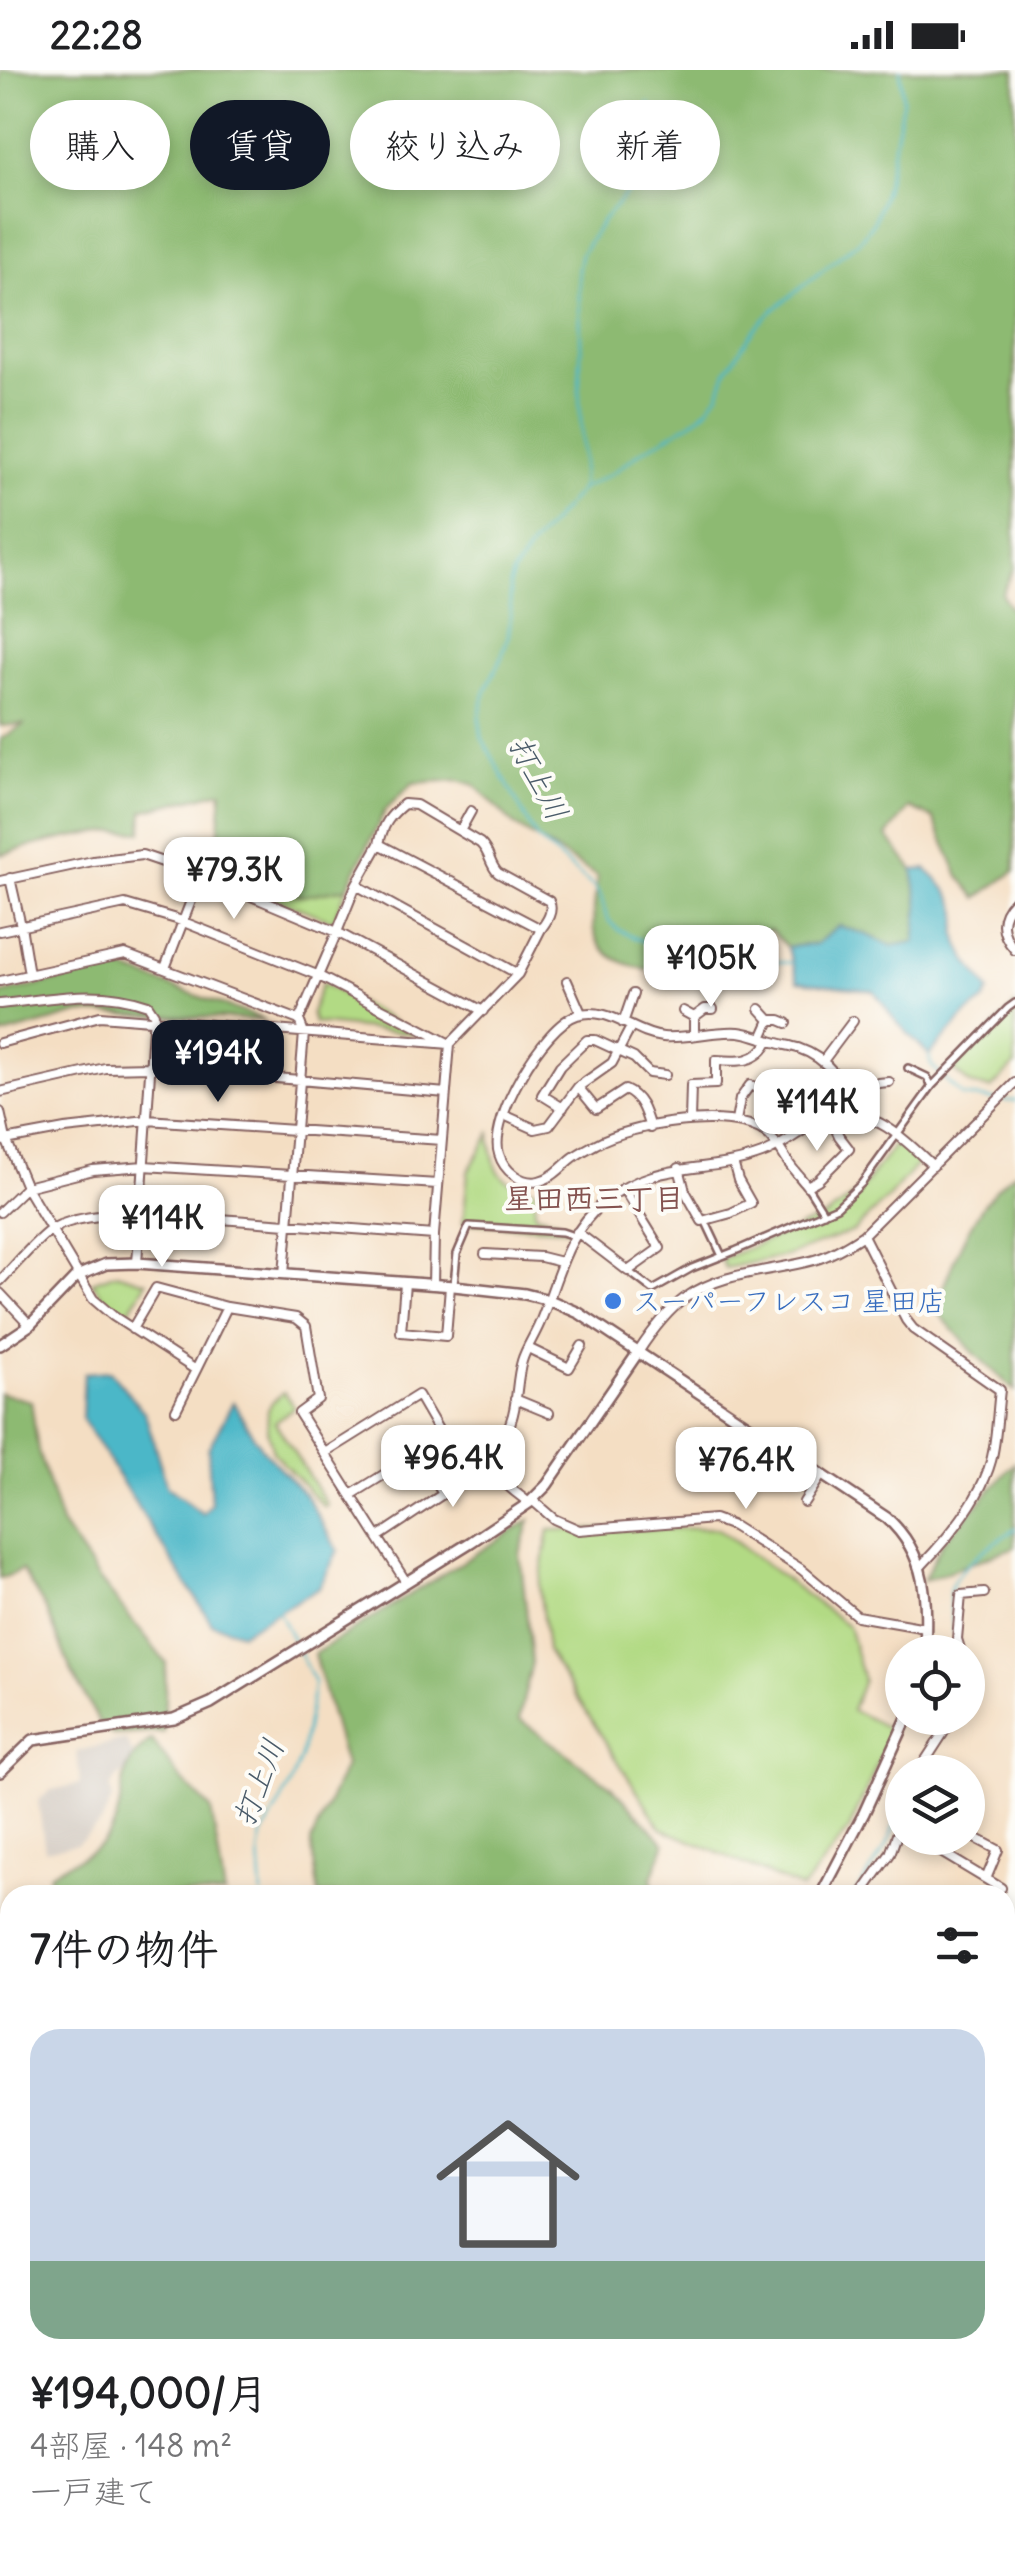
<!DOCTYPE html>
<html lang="ja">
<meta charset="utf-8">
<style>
body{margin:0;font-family:Delius,"Klee One",sans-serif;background:#f2f2f2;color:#202124;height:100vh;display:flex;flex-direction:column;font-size:38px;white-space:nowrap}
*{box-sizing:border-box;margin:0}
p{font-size:32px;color:#757577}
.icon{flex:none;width:55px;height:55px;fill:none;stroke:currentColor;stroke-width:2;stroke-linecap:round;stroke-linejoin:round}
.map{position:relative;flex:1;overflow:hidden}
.drawer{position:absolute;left:0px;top:1815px;width:1015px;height:672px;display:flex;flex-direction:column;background:#fff;border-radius:30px 30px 0 0;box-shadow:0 5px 15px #0003}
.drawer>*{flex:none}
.banner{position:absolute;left:30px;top:30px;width:955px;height:90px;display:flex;gap:20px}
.tools{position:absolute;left:885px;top:1565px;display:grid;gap:20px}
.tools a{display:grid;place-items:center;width:100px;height:100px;border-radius:50%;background:#fff;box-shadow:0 5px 15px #0003;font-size:50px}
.price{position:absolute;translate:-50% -85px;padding:0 22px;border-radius:20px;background:#fff;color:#222;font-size:32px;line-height:65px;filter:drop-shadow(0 2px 5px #0008)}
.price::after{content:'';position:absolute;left:50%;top:60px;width:30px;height:22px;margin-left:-15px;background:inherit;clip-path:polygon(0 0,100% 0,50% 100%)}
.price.selected{background:#111827;color:#fff}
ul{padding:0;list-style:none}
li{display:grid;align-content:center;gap:20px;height:530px;padding:0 30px}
li span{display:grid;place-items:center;height:310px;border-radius:30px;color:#555}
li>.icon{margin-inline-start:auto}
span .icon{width:180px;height:180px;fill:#fffc;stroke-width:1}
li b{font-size:42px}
h2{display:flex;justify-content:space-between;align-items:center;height:120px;padding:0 30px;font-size:42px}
.pill{padding:0 35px;border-radius:45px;background:#fff;box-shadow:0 5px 15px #0003;font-size:35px;line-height:90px}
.pill.selected{background:#111827;color:#fff}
.status{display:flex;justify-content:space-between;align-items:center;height:70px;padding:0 50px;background:#fff;direction:ltr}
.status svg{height:28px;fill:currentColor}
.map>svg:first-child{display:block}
.industrial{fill:#ccc2b9}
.green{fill:#b2da84;stroke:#7e7c58;stroke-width:2.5}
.forest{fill:#8dba72;stroke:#6c6c4e;stroke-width:2.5}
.water{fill:#4cb7c8;stroke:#4b6b7a;stroke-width:2.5}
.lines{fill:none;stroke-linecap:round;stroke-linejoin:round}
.stream{stroke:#4cb7c8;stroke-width:2.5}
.river{stroke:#4cb7c8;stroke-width:18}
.pedestrian-casing{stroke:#866260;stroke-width:10}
.minor-casing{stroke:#866260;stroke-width:12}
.tertiary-casing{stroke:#866260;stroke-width:14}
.primary-casing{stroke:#866260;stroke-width:16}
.pedestrian{stroke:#fff;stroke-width:5}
.minor{stroke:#fff;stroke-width:8}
.tertiary{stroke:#fff;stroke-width:9}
.primary{stroke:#f9bc8a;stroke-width:11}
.rail{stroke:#4a1f2b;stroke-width:2.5;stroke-dasharray:15 8;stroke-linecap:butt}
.shop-dot{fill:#3f7fe0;stroke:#fdfcf7;stroke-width:4}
.labels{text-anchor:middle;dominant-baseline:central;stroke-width:8;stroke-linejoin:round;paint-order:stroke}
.shop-label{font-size:28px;fill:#366cbe;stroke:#fdfcf7;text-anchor:start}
.water-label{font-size:30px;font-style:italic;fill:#4b5c6a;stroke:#fdfcf7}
.neighbourhood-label{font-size:30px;font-weight:bold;fill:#84524f;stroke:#fdfcf7}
</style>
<div class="status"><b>22:28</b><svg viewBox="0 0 49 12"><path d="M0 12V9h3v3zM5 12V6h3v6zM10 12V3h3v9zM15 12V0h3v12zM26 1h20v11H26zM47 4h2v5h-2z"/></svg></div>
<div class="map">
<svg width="1015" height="2487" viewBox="0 0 1015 2487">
<rect width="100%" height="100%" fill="#fdfcf7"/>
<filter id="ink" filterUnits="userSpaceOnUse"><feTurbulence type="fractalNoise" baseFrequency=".01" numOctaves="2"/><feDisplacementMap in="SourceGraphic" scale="20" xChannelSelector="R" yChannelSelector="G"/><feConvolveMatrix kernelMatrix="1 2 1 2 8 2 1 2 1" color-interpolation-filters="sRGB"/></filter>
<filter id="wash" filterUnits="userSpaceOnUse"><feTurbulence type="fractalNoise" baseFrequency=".0048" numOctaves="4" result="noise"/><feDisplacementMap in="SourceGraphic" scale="40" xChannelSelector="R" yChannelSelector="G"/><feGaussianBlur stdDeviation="2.25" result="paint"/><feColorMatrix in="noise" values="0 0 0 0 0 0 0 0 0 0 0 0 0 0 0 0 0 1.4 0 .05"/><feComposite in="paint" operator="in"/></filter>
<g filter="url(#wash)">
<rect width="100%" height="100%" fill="#f4dec3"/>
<path class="industrial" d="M126 1670 137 1692 117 1708 110 1718 112 1729 102 1752 77 1774 45 1780 38 1730 51 1720 80 1714 77 1681Z"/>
<path class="green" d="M218 771 276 816 303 826 347 818 333 851 192 797 200 780Z
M322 913 417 964 314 953 311 943Z
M1015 935V995L991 1019 970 1014 953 1000Z
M490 1064C492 1098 499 1115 535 1119V1144L555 1149 568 1159 463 1153 468 1102Z
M897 1071 920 1091 889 1127 854 1161 786 1186 725 1198 721 1189 825 1147 860 1121Z
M116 1203 147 1212 128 1244 108 1232 92 1212Z
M284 1322 294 1337 275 1352 327 1435 324 1437 273 1382 267 1360 268 1340 272 1332Z
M717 1458 848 1556 863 1610 852 1640 892 1660 849 1760 802 1819 661 1758 547 1581 539 1516 549 1460Z
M1015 2470V2487H958L991 2478H1005V2473Z"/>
<path class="forest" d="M0 0H1015V497L1002 524 1015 546V801L977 828 959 806 933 748 909 738 887 766 913 800 919 836 915 872 892 876 865 864 840 857 816 874 787 877 770 860 753 868 742 903C701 902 605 912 594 861 591 850 597 819 597 806L515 756 475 715 459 710 413 713 386 739 347 818 303 826 276 816 218 771 222 721 143 741 142 762C98 758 43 772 0 785V669L25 654 0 656Z
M117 897 265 950 82 943 0 966V924Z
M1015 1102V1321L973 1282 935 1239C952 1193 974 1132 1015 1102Z
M0 1323 31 1331 38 1381 61 1454 99 1509 166 1593 164 1662 113 1665 101 1656 71 1601 47 1541 22 1500 0 1509Z
M1015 1393V1477L923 1511 942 1473Z
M530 1450 520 1484 532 1592 519 1649 612 1717 665 1773 652 1808 655 1825H319L311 1772 345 1696 314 1584Z
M152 1670 179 1707 211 1739 225 1825H53L49 1805C67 1789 92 1788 107 1767 131 1735 109 1698 152 1670Z"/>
<path class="water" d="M926 799C938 809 956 828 958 843 959 851 955 859 957 867 961 888 979 903 989 921L984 931 970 941 929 985 894 949 874 921 798 911 787 877 816 874 839 856 865 864 892 876 915 872 919 836 913 800Z
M110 1301 145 1343 167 1417 203 1444 211 1434 208 1379 233 1332 261 1378 307 1427 338 1481 319 1518 241 1563 212 1554 82 1349 84 1303Z"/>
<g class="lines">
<path class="stream" d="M581 418 583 390 579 320 581 278 578 199 581 184 603 150 627 123 634 99 636 68 640 50 650 33
M791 893 665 881 618 860 607 849 601 827 595 818 537 769 482 668 479 647 485 622 501 588 508 567 511 545 509 515 513 503 533 474 581 419 614 402 642 381 692 352 707 339 719 323 727 300 753 261 772 241 860 170 874 151 885 119 903 30 900 0
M929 986 931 995 962 1026 996 1030
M1004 1031H1015
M954 1563C953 1550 948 1534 950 1521 954 1498 996 1471 1015 1459
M941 1659 948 1648
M912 1702 918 1695
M262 1825 259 1783 262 1766 290 1715 301 1687 314 1612 278 1541
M855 1825 886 1777 902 1736"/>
<path class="river" d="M856 2478 862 2487"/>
</g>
</g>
<g filter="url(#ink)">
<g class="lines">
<g class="pedestrian-casing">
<path id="pedestrian" d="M908 998 927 1007 932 1016
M807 1116 824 1143
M705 1150 722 1186
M628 1201 653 1220 692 1198 735 1181 837 1137 862 1113 932 1016 1008 938 1015 933
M454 1214 457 1184 469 1156 562 1162 574 1166"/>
</g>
<g class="minor-casing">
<path id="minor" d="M460 761 471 741
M379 774C383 755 389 746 404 734L416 735 480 773C490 782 489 794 498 803L549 831C554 841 547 851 541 859
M10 808 21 856 29 904
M0 811 93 791 142 785 201 805 337 862 299 950 304 963 284 1204
M356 815 518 904
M1015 830C998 847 1000 863 1015 880
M0 861 125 834 176 849 317 905 450 974 518 904 541 859 379 774 356 815 337 862 483 941
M165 898 201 805
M0 911 125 884 299 950
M567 911 581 943
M0 934C52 929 97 917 148 935L154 944 137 1193
M760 939 770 950 762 968
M683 941 694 947V965
M694 947 705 939H713
M770 950H780L787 953
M623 953 633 924
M0 973 100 946 450 974 434 1165 433 1215
M823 991 853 951
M578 1017 596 1039 625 1020C641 1027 645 1042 650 1058
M0 1022 105 998 151 997 446 1023
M846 1022 867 1014 889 1012
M563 1038 542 1025 560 996 587 970H595L634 988 649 1003 665 1005
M0 1042 6 1069 26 1117 93 1229 113 1246 196 1300 227 1237 296 1248 306 1256 318 1329 299 1343 406 1512
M504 1045 535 1059 549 1056 578 1017 612 993 631 957
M830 1047 839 1066 849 1079 818 1110 807 1116C801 1108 794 1101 788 1092 781 1082 776 1070 765 1062 730 1038 632 1054 596 1074 587 1079 578 1083 570 1090 561 1098 552 1108 539 1111 522 1115 504 1101 499 1084 488 1050 544 955 577 945 609 935 633 964 663 967 688 969 714 960 739 962 749 963 759 967 768 970 778 974 788 975 798 978 827 988 849 1014 851 1045
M690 1051 691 1015 716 1014V990C739 992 757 993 769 971
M736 1051 740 1029 750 1015 771 1025 786 1027 789 1020 802 1016 816 1022 840 1011
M0 1071 65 1059 147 1050 442 1070
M679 1098 685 1121 702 1151 731 1143 751 1133 738 1110 733 1092
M0 1142 26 1117 93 1100 144 1096 438 1114
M577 1162 628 1201 660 1178 623 1118
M863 1165 906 1250 913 1259 1000 1320C997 1343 997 1369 991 1391 981 1428 947 1469 921 1496
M485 1184 541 1187 561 1192
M0 1211C13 1198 37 1168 52 1159 74 1146 116 1144 140 1143L434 1165
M405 1213 401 1262 446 1266 450 1216
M0 1223 30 1255
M132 1259 156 1218 227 1237
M528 1278 569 1298 582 1276
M639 1281C652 1261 666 1242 685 1228 723 1201 771 1202 814 1190 832 1185 848 1175 863 1165L1015 1013
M515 1329 549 1343
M176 1340 196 1300
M325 1383 418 1325 443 1368 351 1425
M532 1430 554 1449 579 1460 714 1449 733 1456 801 1499 857 1546 926 1558
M804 1432 822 1404
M529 1433C515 1421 499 1413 496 1394 494 1379 507 1364 511 1351 518 1332 516 1311 522 1291 526 1277 536 1264 541 1250 559 1206 566 1163 605 1131 657 1089 706 1105 762 1084 784 1076 801 1059 821 1050 867 1030 903 1068 933 1096
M378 1467 443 1424 418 1383
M961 1582 957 1569 961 1525 984 1523
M968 1614V1623
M918 1702 953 1648
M968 1764 998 1780 986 1809
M931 1768V1776L1001 1818
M861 1825 890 1784 902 1751
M1005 1963 1015 1971
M0 2005 10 2014
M1007 2025 1015 2007
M0 2040 10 2030
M0 2090 3 2091 10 2086
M0 2126 10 2131
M8 2173 10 2167
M0 2298 10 2291
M1005 2450 1015 2446
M58 2478 63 2487
M320 2478H321
M0 2481 10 2472"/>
</g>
<g class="tertiary-casing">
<path id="tertiary" d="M0 1275 30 1255 77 1206 106 1194 137 1193 454 1216 525 1224 549 1230 579 1243 887 1448C928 1485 927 1530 925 1582
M0 1702 33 1670 174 1649 211 1633 471 1472 529 1433 547 1415 639 1281
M821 1825 864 1743 907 1648
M0 1985 10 1999
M1005 2179 1015 2177
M1005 2371 1015 2375
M355 2478 361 2487"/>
</g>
<g class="primary-casing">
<path id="primary" d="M1005 2124 1015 2122
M0 2356 10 2353"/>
</g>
<use href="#pedestrian" class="pedestrian"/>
<use href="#minor" class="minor"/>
<use href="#tertiary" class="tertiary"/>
<use href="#primary" class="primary"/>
<path class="rail" d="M1005 2470 1015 2468
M915 2487 959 2478"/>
</g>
</g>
<circle class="shop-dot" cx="613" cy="1231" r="10"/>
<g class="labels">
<g class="shop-label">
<text x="633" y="1231">スーパーフレスコ 星田店</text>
</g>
<g class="water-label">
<text transform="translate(539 708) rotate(62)">打上川</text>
<text transform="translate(258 1712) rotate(-69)">打上川</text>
</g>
<g class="neighbourhood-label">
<text x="594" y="1128">星田西三丁目</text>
</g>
</g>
</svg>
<div class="tools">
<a><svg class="icon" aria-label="locate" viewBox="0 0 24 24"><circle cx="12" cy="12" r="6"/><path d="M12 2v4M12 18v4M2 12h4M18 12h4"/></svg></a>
<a><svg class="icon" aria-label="layers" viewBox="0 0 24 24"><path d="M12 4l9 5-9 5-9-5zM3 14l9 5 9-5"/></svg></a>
</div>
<b class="price" style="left:234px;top:852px">¥79.3K</b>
<b class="price" style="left:711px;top:940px">¥105K</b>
<b class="price selected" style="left:218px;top:1035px">¥194K</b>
<b class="price" style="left:817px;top:1084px">¥114K</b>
<b class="price" style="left:162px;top:1200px">¥114K</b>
<b class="price" style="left:453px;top:1440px">¥96.4K</b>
<b class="price" style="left:746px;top:1442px">¥76.4K</b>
<div class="banner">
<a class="pill">購入</a>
<a class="pill selected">賃貸</a>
<a class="pill">絞り込み</a>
<a class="pill">新着</a>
</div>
<section class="drawer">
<h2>7件の物件<svg class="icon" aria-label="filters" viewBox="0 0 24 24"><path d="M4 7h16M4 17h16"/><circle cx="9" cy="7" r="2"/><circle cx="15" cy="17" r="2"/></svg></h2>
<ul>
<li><span style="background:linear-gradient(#c9d6e8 75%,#7fa58c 0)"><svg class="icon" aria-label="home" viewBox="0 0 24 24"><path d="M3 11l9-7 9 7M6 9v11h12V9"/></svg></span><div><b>¥194,000/月</b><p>4部屋 · 148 m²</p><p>一戸建て</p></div></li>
</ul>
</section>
</div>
